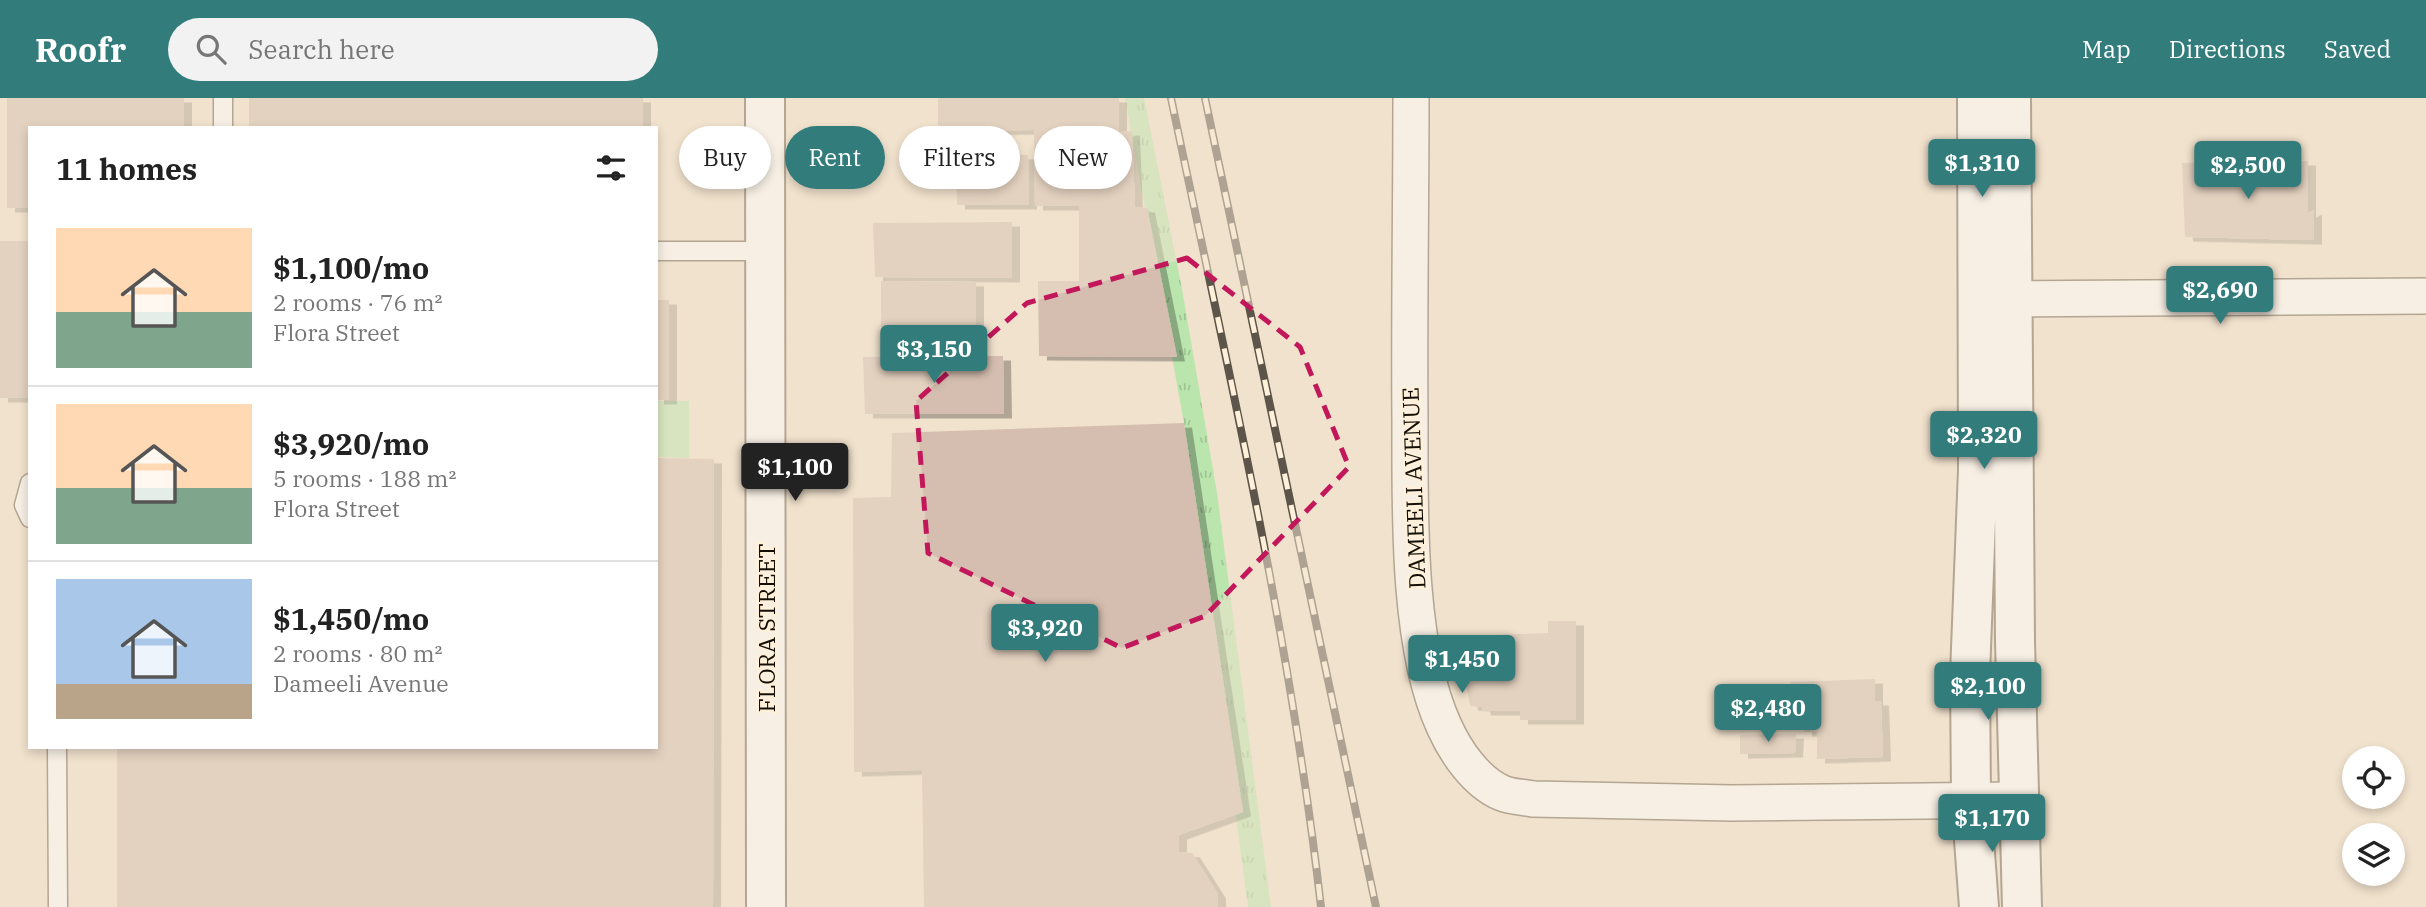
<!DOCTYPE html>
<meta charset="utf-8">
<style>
body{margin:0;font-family:"IBM Plex Serif",serif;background:#f2f2f2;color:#222;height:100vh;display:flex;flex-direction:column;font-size:26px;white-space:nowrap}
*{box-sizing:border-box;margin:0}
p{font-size:23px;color:#767676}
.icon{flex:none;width:38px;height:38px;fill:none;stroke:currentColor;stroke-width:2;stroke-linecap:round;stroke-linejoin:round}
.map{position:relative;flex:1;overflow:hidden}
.side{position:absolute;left:28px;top:28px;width:630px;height:623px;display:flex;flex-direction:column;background:#fff;border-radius:0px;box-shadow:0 4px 10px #0003}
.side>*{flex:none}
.banner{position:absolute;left:679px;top:28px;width:665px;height:63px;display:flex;gap:14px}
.controls{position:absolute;left:2342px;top:648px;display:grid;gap:14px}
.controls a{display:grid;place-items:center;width:63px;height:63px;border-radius:50%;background:#fff;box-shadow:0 4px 10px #0003;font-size:35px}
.price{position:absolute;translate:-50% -60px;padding:0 16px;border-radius:7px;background:#337c7c;color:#fff;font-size:23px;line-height:46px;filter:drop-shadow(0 2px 4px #0008)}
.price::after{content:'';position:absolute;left:50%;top:42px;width:21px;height:16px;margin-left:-10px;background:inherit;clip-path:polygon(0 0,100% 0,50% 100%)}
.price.on{background:#222;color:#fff}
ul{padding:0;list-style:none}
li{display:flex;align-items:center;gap:21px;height:175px;padding:0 28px}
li+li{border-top:2px solid #e0e0e0}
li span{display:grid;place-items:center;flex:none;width:196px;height:140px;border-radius:0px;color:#555}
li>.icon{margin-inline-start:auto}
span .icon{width:84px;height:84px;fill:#fffc;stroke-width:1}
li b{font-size:30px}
h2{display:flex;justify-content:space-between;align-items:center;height:84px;padding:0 28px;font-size:30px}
.pill{padding:0 24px;border-radius:32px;background:#fff;box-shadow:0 4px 10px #0003;font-size:24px;line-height:63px}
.pill.on{background:#337c7c;color:#fff}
header{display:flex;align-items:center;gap:42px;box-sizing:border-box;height:98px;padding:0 35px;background:#337c7c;color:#fff}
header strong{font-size:33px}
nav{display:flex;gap:38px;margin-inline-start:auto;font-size:24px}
.search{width:490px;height:63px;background:#f2f2f2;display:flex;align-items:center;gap:18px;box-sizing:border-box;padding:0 24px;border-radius:38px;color:#767676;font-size:26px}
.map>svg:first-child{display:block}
.grass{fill:url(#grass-tufts)}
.green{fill:#bae6ad}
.building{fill:#d5beaf;filter:url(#shadow)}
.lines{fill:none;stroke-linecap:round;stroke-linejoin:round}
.service-casing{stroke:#6a5d4a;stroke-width:21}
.minor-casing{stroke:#6a5d4a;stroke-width:38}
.tertiary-casing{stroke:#6a5d4a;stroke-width:42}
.secondary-casing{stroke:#6a5d4a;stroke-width:42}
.service{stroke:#fff;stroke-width:18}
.minor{stroke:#fff;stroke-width:35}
.tertiary{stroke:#fff;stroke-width:38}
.secondary{stroke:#fff;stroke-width:38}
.rail-casing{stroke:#5d5549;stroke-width:8}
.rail{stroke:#fff0da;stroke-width:5;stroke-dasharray:16;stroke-linecap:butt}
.marked{fill:none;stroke:#c2185b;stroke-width:5;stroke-dasharray:14 9;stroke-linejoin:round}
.labels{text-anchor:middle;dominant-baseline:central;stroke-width:5;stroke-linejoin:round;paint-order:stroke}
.street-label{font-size:23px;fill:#130e07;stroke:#fff0da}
</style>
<header>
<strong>Roofr</strong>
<div class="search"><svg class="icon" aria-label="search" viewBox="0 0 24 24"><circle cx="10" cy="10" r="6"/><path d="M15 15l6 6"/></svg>Search here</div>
<nav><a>Map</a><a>Directions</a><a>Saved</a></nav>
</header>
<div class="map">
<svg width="2426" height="809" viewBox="0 0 2426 809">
<defs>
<pattern id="grass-tufts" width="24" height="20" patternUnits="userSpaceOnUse" patternTransform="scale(1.75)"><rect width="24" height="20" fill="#bae6ad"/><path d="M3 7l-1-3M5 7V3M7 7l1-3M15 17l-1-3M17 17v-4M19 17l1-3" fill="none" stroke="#9fc493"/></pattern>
<filter id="shadow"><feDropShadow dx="8" dy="4.5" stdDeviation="0" flood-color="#0004"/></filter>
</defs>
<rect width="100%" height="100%" fill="#f1e2cd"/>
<path class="grass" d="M1125 0H1144L1182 191 1217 395 1271 809H1248L1184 325Z"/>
<path class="green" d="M656 303H689V360L656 359Z"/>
<path class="building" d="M7 0H184V30H30V110H7Z
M249 0H643V30H249Z
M938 0H1119V34L1132 33 1135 109 1147 110 1177 259 1039 258 1038 183H1079V108H1035L1034 32 938 33Z
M956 56 1028 57 1029 107H957Z
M2308 63V115L2314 112V142L2185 139 2182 65Z
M1012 124V180L875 179 873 125Z
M0 143H30V300H0Z
M881 183 976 184V230L881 229Z
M656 202H669V302H656Z
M1003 258 1004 316H865L863 259Z
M1184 325 1243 714 1179 737V754L1192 755 1218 796V809H924L922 672 854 674 853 400 891 399 892 335Z
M656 360 714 361 713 809H117V649H656Z
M1548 523H1576V622H1520V613H1483L1482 609 1470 608 1463 567 1497 566V537L1548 535Z
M1875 581V603H1881L1883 659 1817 661V634H1804V624H1792L1791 584Z
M1796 636 1795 655 1740 656V637Z"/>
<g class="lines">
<g class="service-casing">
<path id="service" d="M223 30V0
M656 153H765
M30 385 24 407 30 420
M57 649 58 809"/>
</g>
<g class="minor-casing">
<path id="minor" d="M1411 0C1411 108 1409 216 1410 324 1410 412 1407 548 1444 628 1455 653 1476 684 1502 695 1511 699 1523 699 1533 701L1732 705 2021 702
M2013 201 2426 198"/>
</g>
<g class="tertiary-casing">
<path id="tertiary" d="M765 0 766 809"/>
</g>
<g class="secondary-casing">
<path id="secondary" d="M1977 0 1978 372 1970 576 1971 702 1979 809
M2011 0 2015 543 2022 809"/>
</g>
<use href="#service" class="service"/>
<use href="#minor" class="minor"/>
<use href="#tertiary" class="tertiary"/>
<use href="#secondary" class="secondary"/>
<g class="rail-casing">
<path id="rail" d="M1171 0C1227 268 1290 536 1321 809
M1205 0 1376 809"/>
</g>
<use href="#rail" class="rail"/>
</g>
<path d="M0 0H2426V809H0ZM1187 160 1300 249 1349 369 1205 518 1122 550 928 455 916 303 1027 205Z" fill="#f1e2cd" fill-opacity=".55" fill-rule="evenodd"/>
<path class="marked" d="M1187 160 1300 249 1349 369 1205 518 1122 550 928 455 916 303 1027 205Z"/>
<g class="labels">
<g class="street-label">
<text transform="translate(1413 390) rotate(-92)">DAMEELI AVENUE</text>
<text transform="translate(766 530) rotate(-90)">FLORA STREET</text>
</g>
</g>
</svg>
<div class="controls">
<a><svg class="icon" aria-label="locate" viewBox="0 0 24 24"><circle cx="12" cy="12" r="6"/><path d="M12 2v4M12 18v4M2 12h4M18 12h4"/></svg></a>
<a><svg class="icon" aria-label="layers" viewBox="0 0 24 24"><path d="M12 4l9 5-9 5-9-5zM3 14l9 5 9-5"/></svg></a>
</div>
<b class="price" style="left:1982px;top:101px">$1,310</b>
<b class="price" style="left:2248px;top:103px">$2,500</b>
<b class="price" style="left:2220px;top:228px">$2,690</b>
<b class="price" style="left:934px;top:287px">$3,150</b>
<b class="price" style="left:1984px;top:373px">$2,320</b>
<b class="price on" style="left:795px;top:405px">$1,100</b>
<b class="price" style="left:1045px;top:566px">$3,920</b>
<b class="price" style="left:1462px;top:597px">$1,450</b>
<b class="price" style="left:1988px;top:624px">$2,100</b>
<b class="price" style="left:1768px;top:646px">$2,480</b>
<b class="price" style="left:1992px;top:756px">$1,170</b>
<div class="banner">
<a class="pill">Buy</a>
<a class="pill on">Rent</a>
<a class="pill">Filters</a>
<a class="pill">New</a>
</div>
<section class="side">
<h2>11 homes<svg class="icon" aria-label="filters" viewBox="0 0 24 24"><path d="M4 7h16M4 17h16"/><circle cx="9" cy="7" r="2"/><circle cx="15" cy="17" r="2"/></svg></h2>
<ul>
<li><span style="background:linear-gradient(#ffd9b3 60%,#7fa58c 0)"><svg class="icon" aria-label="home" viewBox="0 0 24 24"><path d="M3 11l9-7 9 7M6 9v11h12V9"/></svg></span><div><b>$1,100/mo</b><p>2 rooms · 76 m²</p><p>Flora Street</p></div></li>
<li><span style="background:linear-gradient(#ffd9b3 60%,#7fa58c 0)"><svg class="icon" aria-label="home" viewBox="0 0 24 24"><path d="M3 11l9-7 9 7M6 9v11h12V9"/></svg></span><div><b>$3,920/mo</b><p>5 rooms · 188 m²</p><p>Flora Street</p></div></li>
<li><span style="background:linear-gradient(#a9c7e8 75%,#b9a48a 0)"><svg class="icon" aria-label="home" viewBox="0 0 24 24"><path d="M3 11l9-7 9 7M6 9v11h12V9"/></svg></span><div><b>$1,450/mo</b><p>2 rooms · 80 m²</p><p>Dameeli Avenue</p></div></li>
</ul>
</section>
</div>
